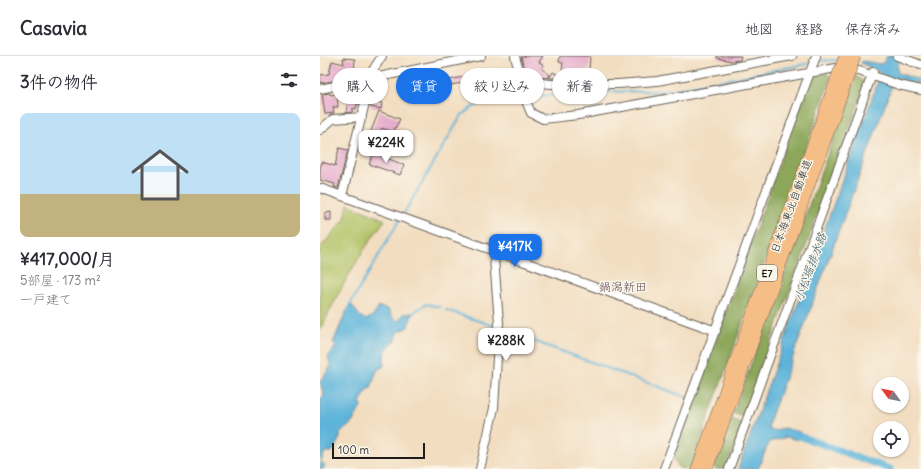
<!DOCTYPE html>
<html lang="ja">
<meta charset="utf-8">
<style>
body{margin:0;font-family:Delius,"Klee One",sans-serif;background:#f7f7f7;color:#2b2b33;height:100vh;display:flex;flex-direction:column;font-size:15px;white-space:nowrap}
*{box-sizing:border-box;margin:0}
p{font-size:13px;color:#7c7c81}
.icon{flex:none;width:22px;height:22px;fill:none;stroke:currentColor;stroke-width:2;stroke-linecap:round;stroke-linejoin:round}
.map{position:relative;flex:1;overflow:hidden}
.panel{display:flex;flex-direction:column;background:#fff;width:320px}
.panel>*{flex:none}
.guide{position:absolute;left:12px;top:12px;width:380px;height:36px;display:flex;gap:8px}
.needle{width:26px;rotate:303deg}
.tools{position:absolute;left:553px;top:321px;display:grid;gap:8px}
.tools a{display:grid;place-items:center;width:36px;height:36px;border-radius:50%;background:#fff;box-shadow:0 1px 3px #0004;font-size:20px}
.scale{position:absolute;left:12px;bottom:10px;width:93px;box-sizing:border-box;padding-left:4px;border:2px solid #1c1c1c;border-top:0;font-size:11px;line-height:14px;white-space:nowrap;color:#1c1c1c;-webkit-text-stroke:3px #fbf7ec;paint-order:stroke}
.price{position:absolute;translate:-50% -34px;padding:0 9px;border-radius:8px;background:#fff;color:#222;font-size:13px;line-height:26px;filter:drop-shadow(0 1px 2px #0008)}
.price::after{content:'';position:absolute;left:50%;top:24px;width:12px;height:9px;margin-left:-6px;background:inherit;clip-path:polygon(0 0,100% 0,50% 100%)}
.price.selected{background:#1a73e8;color:#fff}
ul{padding:0;list-style:none}
li{display:grid;align-content:center;gap:8px;height:212px;padding:0 20px}
li+li{border-top:1px solid #e1e1e2}
li span{display:grid;place-items:center;height:124px;border-radius:8px;color:#555}
li>.icon{margin-inline-start:auto}
span .icon{width:72px;height:72px;fill:#fffc;stroke-width:1}
li b{font-size:17px}
h2{display:flex;justify-content:space-between;align-items:center;height:48px;padding:0 20px;font-size:17px}
.tag{padding:0 14px;border-radius:18px;background:#fff;box-shadow:0 1px 3px #0004;font-size:14px;line-height:36px}
.tag.selected{background:#1a73e8;color:#fff}
header{display:flex;align-items:center;gap:24px;box-sizing:border-box;height:56px;padding:0 20px;background:#fff;border-bottom:1px solid #e1e1e2}
header strong{font-size:19px}
nav{display:flex;gap:22px;margin-inline-start:auto;font-size:14px}
main{display:flex;flex:1;min-height:0}
.map>svg:first-child{display:block}
.green{fill:#b0c164;stroke:#666e40}
.forest{fill:#8ca75a;stroke:#54623b}
.water{fill:#5db4da;stroke:#3c687b}
.lines{fill:none;stroke-linecap:round;stroke-linejoin:round}
.stream{stroke:#5db4da;stroke-width:2}
.canal{stroke:#5db4da;stroke-width:7}
.building{fill:#e4a5c8}
.minor-casing{stroke:#676055;stroke-width:10}
.highway-casing{stroke:#676055;stroke-width:12}
.minor{stroke:#fff;stroke-width:8}
.highway{stroke:#f6be87;stroke-width:11}
.highway-bridge-casing{stroke:#676055;stroke-width:12;stroke-linecap:butt}
.highway-bridge{stroke:#f6be87;stroke-width:11}
.labels{text-anchor:middle;dominant-baseline:central;stroke-width:3;stroke-linejoin:round;paint-order:stroke}
.shield{fill:#fbf7ec;stroke:#5f5e5a;stroke-width:1}
.shield-label{font-size:10px;font-weight:bold;fill:#1c1c1c}
.street-label{font-size:11px;fill:#1c1c1c;stroke:#fbf7ec}
.water-label{font-size:12px;font-style:italic;fill:#365968;stroke:#fbf7ec}
.neighbourhood-label{font-size:12px;fill:#624c58;stroke:#fbf7ec}
</style>
<header>
<strong>Casavia</strong>
<nav><a>地図</a><a>経路</a><a>保存済み</a></nav>
</header>
<main>
<section class="panel">
<h2>3件の物件<svg class="icon" aria-label="filters" viewBox="0 0 24 24"><path d="M4 7h16M4 17h16"/><circle cx="9" cy="7" r="2"/><circle cx="15" cy="17" r="2"/></svg></h2>
<ul>
<li><span style="background:linear-gradient(#bfe0f5 65%,#c2b280 0)"><svg class="icon" aria-label="home" viewBox="0 0 24 24"><path d="M3 11l9-7 9 7M6 9v11h12V9"/></svg></span><div><b>¥417,000/月</b><p>5部屋 · 173 m²</p><p>一戸建て</p></div></li>
</ul>
</section>
<div class="map">
<svg width="601" height="413" viewBox="0 0 601 413">
<rect width="100%" height="100%" fill="#fbf7ec"/>
<filter id="ink" filterUnits="userSpaceOnUse"><feTurbulence type="fractalNoise" baseFrequency=".025" numOctaves="2"/><feDisplacementMap in="SourceGraphic" scale="8" xChannelSelector="R" yChannelSelector="G"/><feConvolveMatrix kernelMatrix="1 2 1 2 8 2 1 2 1" color-interpolation-filters="sRGB"/></filter>
<filter id="wash" filterUnits="userSpaceOnUse"><feTurbulence type="fractalNoise" baseFrequency=".012" numOctaves="4" result="noise"/><feDisplacementMap in="SourceGraphic" scale="16" xChannelSelector="R" yChannelSelector="G"/><feGaussianBlur stdDeviation="0.9" result="paint"/><feColorMatrix in="noise" values="0 0 0 0 0 0 0 0 0 0 0 0 0 0 0 0 0 1.4 0 .05"/><feComposite in="paint" operator="in"/></filter>
<g filter="url(#wash)">
<rect width="100%" height="100%" fill="#f2ddc0"/>
<path class="green" d="M28 148 65 164C39 198 18 236 0 275V192L25 163Z"/>
<path class="forest" d="M507 17 511 22 371 410 367 413 359 412 354 402 489 25 496 19Z
M536 20 544 26 545 30 424 359 413 358Z
M412 363 421 367 422 371 406 413H394Z"/>
<path class="water" d="M567 0H581L577 10 578 17 599 24 597 28 575 22 449 366 448 372 452 375 464 372 480 376 477 384 467 381 449 386 438 413H418L561 17 541 7 542 5 560 8 564 6Z
M32 249 39 259 46 264 54 259 59 251 68 253 73 262 78 265 84 258 93 257 87 272 76 277V285C65 291 63 298 64 310L57 314 51 332 48 333 40 346 42 349 32 367 20 377V382L12 396H5L1 406 5 409 3 413H0V343L4 340 0 326 11 310 8 301 16 290 13 287 26 256Z"/>
<g class="lines">
<path class="stream" d="M496 5 519 4
M207 41 264 36 345 35 492 7
M83 159 141 60C157 44 181 43 203 41
M126 254 177 271
M28 255 29 250 80 163
M93 257 106 248 120 251
M181 273 366 341"/>
<path class="canal" d="M471 377 570 413"/>
</g>
<g id="blocks">
<path class="building" d="M207 0H223L219 6 224 9 222 13 230 19 228 22 218 21 213 18 211 20H206L201 1Z
M240 0H270L269 14H260V22H241L243 7 239 6Z
M397 0H421L420 4 412 5 397 2Z
M23 2 35 3 34 19 18 20 19 24 0 27V19L9 18 12 5 24 8Z
M164 12 166 17 187 15 186 23 174 25V21L131 29 130 24 159 17V14Z
M233 16 238 19 235 22H229Z
M10 37V39L17 38 18 51H13L14 57 5 58 2 38Z
M33 42 40 43 39 48H37L36 53 33 52 32 56 26 57 28 44 33 45Z
M51 45 62 47 61 53 50 51Z
M59 55 80 63 73 76 62 72 56 85 59 87 57 91 53 90 50 97 46 95 52 82 49 80Z
M19 92 28 94 18 132 14 131 15 128 0 124V113L2 106 15 110Z
M54 97 84 109 80 119 49 108Z
M11 156V164H5V157Z"/>
</g>
</g>
<g filter="url(#ink)">
<use href="#blocks" fill-opacity="0" stroke="#676055" stroke-width="1"/>
<g class="lines">
<g class="minor-casing">
<path id="minor" d="M195 0 206 45 211 57 223 63 258 59 516 12 539 15 579 29 601 34
M577 0 601 9
M201 25 231 28H298L337 25 472 0
M0 33 161 0
M0 74 13 63 42 61
M0 132 396 275
M22 140 53 14 62 0
M160 413 174 352 179 267 174 202 176 194
M344 413 496 0
M409 413 553 16"/>
</g>
<g class="highway-casing">
<path id="highway" d="M377 413 517 21
M387 413 527 24"/>
</g>
<use href="#minor" class="minor"/>
<use href="#highway" class="highway"/>
<g class="highway-bridge-casing">
<path id="highway-bridge" d="M517 21 525 0
M527 24 535 0"/>
</g>
<use href="#highway-bridge" class="highway-bridge"/>
</g>
</g>
<g class="labels">
<rect class="shield" x="437" y="209" width="20" height="16" rx="3"/>
<g class="shield-label">
<text x="447" y="217">E7</text>
</g>
<g class="street-label">
<text transform="translate(471 150) rotate(-70)">日本海東北自動車道</text>
</g>
<g class="water-label">
<text transform="translate(490 211) rotate(-70)">小松堀排水路</text>
</g>
<g class="neighbourhood-label">
<text x="303" y="230">鍋潟新田</text>
</g>
</g>
</svg>
<div class="tools">
<a><svg class="needle" viewBox="-14 -14 28 28"><path d="M0-13l5 13h-10z" fill="#e53935"/><path d="M0 13l5-13h-10z" fill="#7c7c81"/></svg></a>
<a><svg class="icon" aria-label="locate" viewBox="0 0 24 24"><circle cx="12" cy="12" r="6"/><path d="M12 2v4M12 18v4M2 12h4M18 12h4"/></svg></a>
</div>
<div class="scale">100 m</div>
<b class="price" style="left:66px;top:108px">¥224K</b>
<b class="price selected" style="left:195px;top:212px">¥417K</b>
<b class="price" style="left:186px;top:306px">¥288K</b>
<div class="guide">
<a class="tag">購入</a>
<a class="tag selected">賃貸</a>
<a class="tag">絞り込み</a>
<a class="tag">新着</a>
</div>
</div>
</main>
